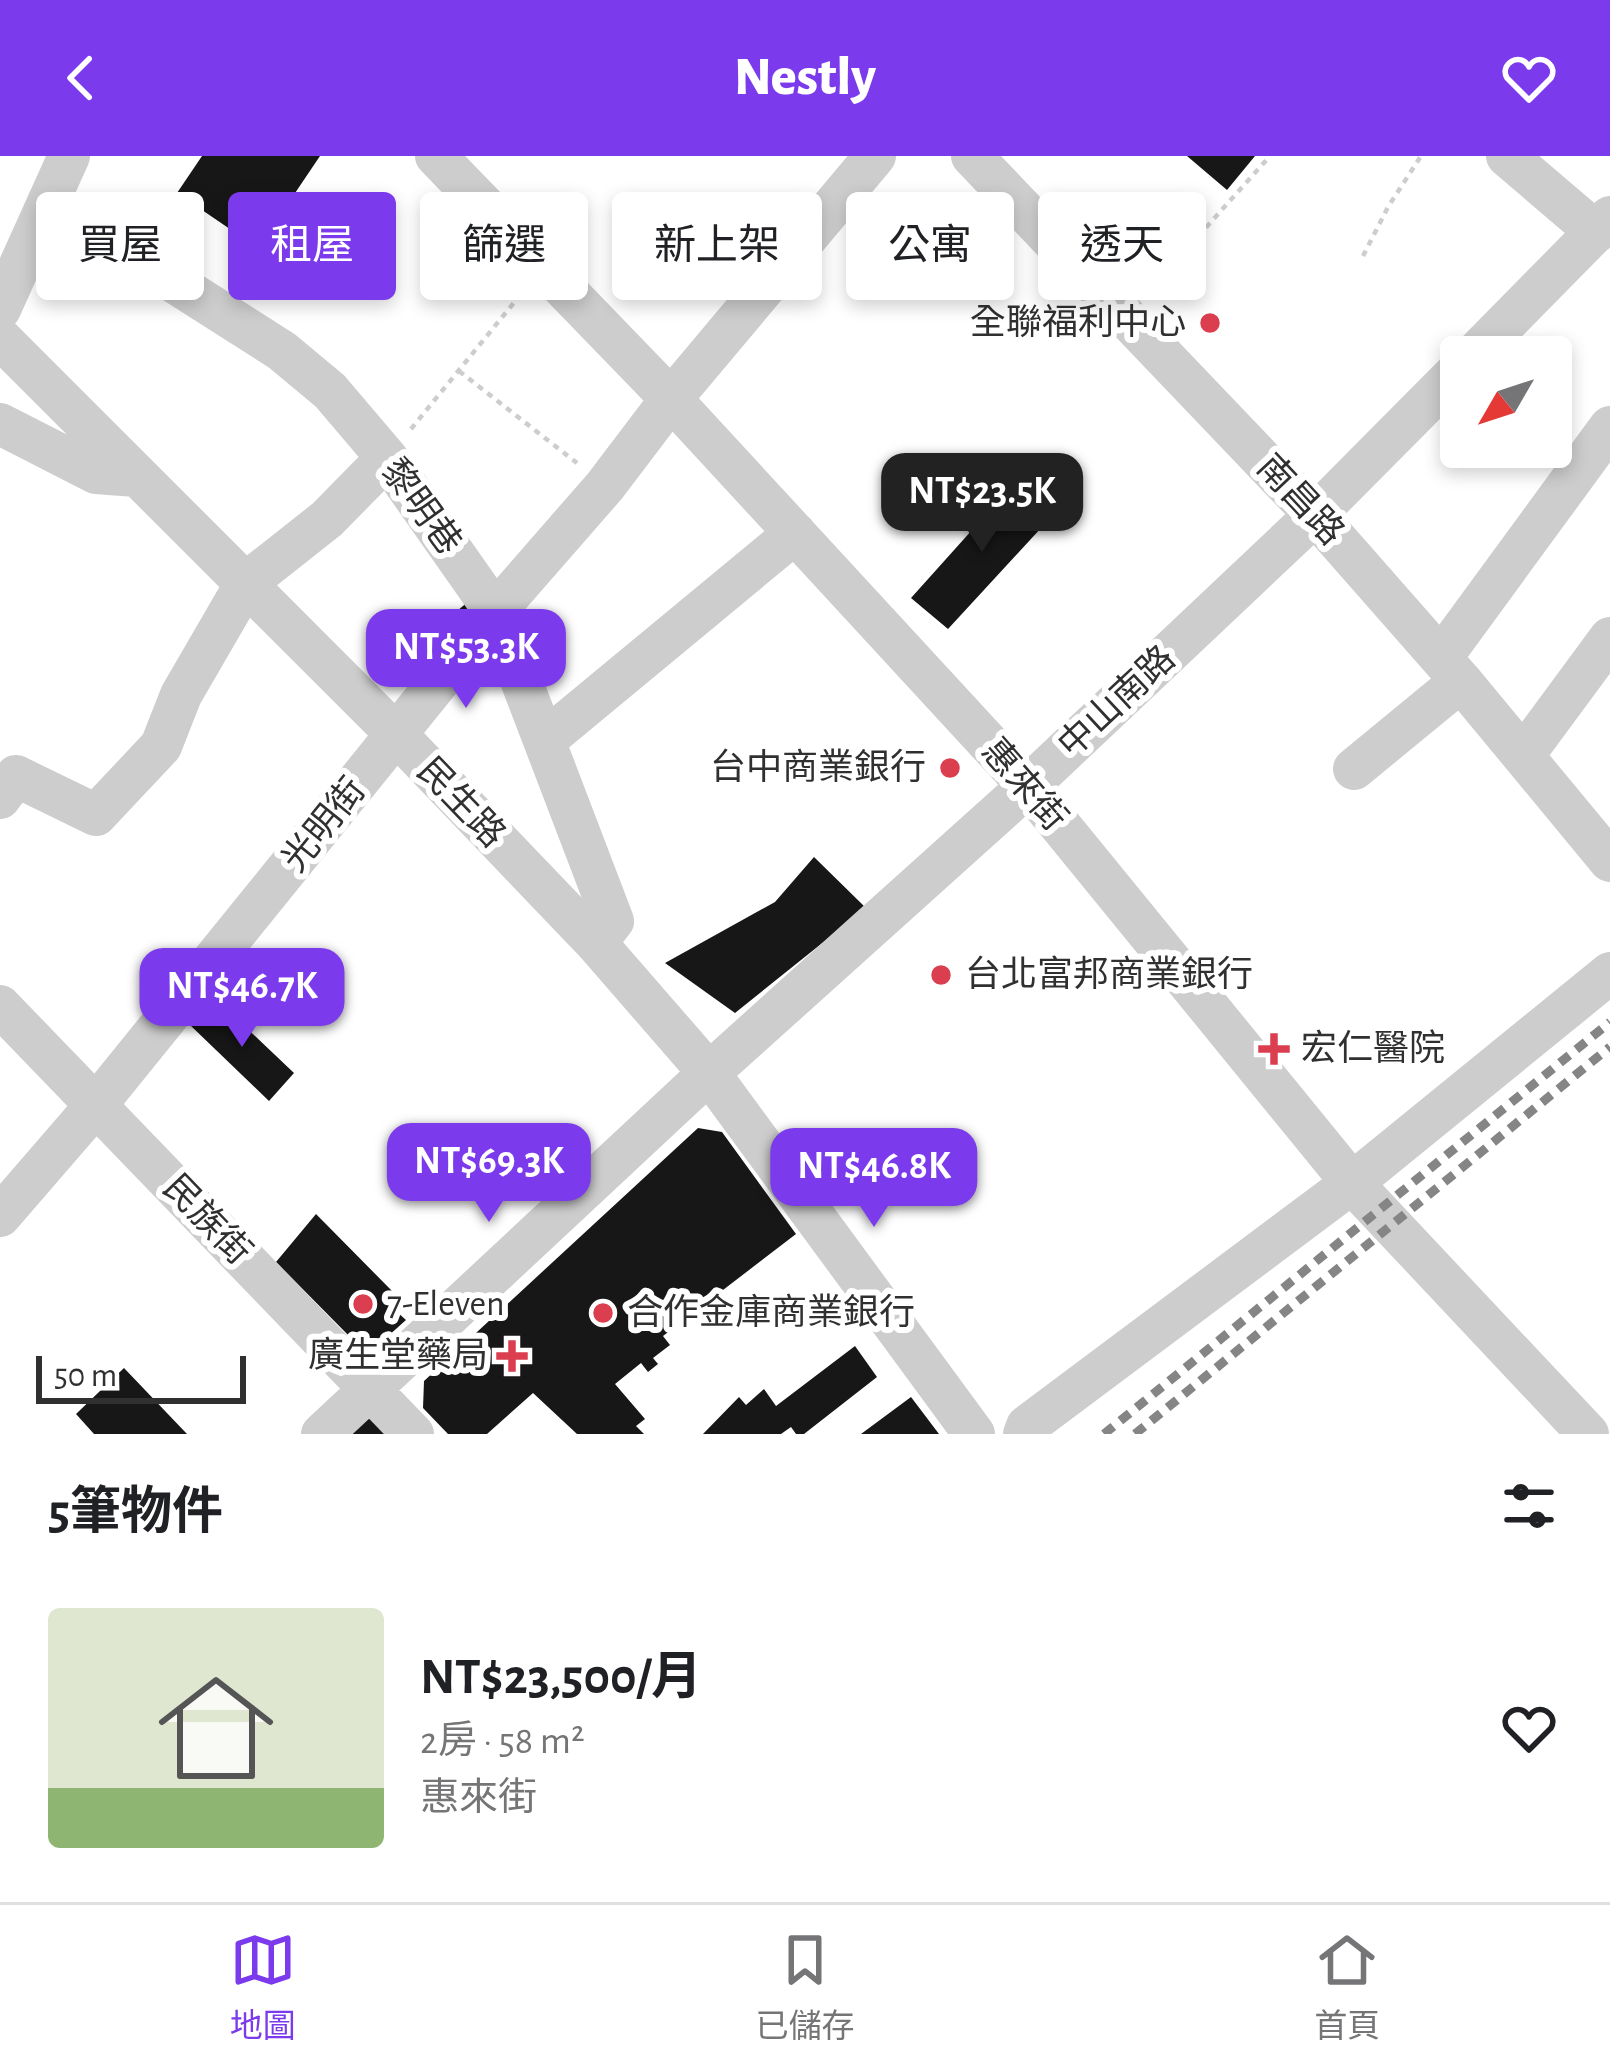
<!DOCTYPE html>
<html lang="zh-TW">
<meta charset="utf-8">
<style>
body{margin:0;font-family:"Alegreya Sans","Noto Sans TC",sans-serif;background:#f6f6f6;color:#202124;height:100vh;display:flex;flex-direction:column;font-size:45px;white-space:nowrap}
*{box-sizing:border-box;margin:0}
p{font-size:39px;color:#757577}
.icon{flex:none;width:66px;height:66px;fill:none;stroke:currentColor;stroke-width:2;stroke-linecap:round;stroke-linejoin:round}
.map{position:relative;height:1278px;overflow:hidden}
.details{display:flex;flex-direction:column;background:#fff;flex:1}
.details>*{flex:none}
.hud{position:absolute;left:36px;top:36px;width:1539px;height:108px;display:flex;gap:24px}
.needle{width:78px;rotate:231deg}
.fabs{position:absolute;left:1440px;top:180px;display:grid;gap:24px}
.fabs a{display:grid;place-items:center;width:132px;height:132px;border-radius:12px;background:#fff;box-shadow:0 6px 18px #0003;font-size:60px}
.scale{position:absolute;left:36px;bottom:30px;width:210px;box-sizing:border-box;padding-left:12px;border:6px solid #303030;border-top:0;font-size:33px;line-height:42px;white-space:nowrap;color:#303030;-webkit-text-stroke:9px #fff;paint-order:stroke}
.price{position:absolute;translate:-50% -102px;padding:0 27px;border-radius:24px;background:#7c3aed;color:#fff;font-size:39px;line-height:78px;filter:drop-shadow(0 3px 6px #0008)}
.price::after{content:'';position:absolute;left:50%;top:72px;width:36px;height:27px;margin-left:-18px;background:inherit;clip-path:polygon(0 0,100% 0,50% 100%)}
.price.current{background:#222;color:#fff}
ul{padding:0;list-style:none}
li{display:flex;align-items:center;gap:36px;height:300px;padding:0 48px}
li span{display:grid;place-items:center;flex:none;width:336px;height:240px;border-radius:12px;color:#555}
li>.icon{margin-inline-start:auto}
span .icon{width:144px;height:144px;fill:#fffc;stroke-width:1}
li b{font-size:51px}
h2{display:flex;justify-content:space-between;align-items:center;height:144px;padding:0 48px;font-size:51px}
.pill{padding:0 42px;border-radius:12px;background:#fff;box-shadow:0 6px 18px #0003;font-size:42px;line-height:108px}
.pill.current{background:#7c3aed;color:#fff}
header{display:flex;justify-content:space-between;align-items:center;height:156px;padding:0 48px;background:#7c3aed;color:#fff;font-size:54px;font-weight:800}
.tab-bar{display:flex;justify-content:space-around;align-items:center;height:168px;border-top:3px solid #e0e0e0;background:#fff;font-size:33px;color:#757577}
.tab-bar a{display:grid;justify-items:center;gap:6px}
.tab-bar .current{color:#7c3aed}
.map>svg:first-child{display:block}
.building{fill:#171717}
.lines{fill:none;stroke-linecap:round;stroke-linejoin:round}
.path{stroke:#cdcdcd;stroke-width:4.5;stroke-dasharray:6 6;stroke-linecap:butt}
.minor{stroke:#cdcdcd;stroke-width:42}
.rail{stroke:#858585;stroke-width:9;stroke-dasharray:12 9;stroke-linecap:butt}
.poi-dot{fill:#db3e4f;stroke:#fff;stroke-width:4.5}
.labels{text-anchor:middle;dominant-baseline:central;stroke-width:12;stroke-linejoin:round;paint-order:stroke}
.poi-label{font-size:36px;fill:#303030;stroke:#fff;text-anchor:start}
.street-label{font-size:36px;fill:#303030;stroke:#fff}
</style>
<header><svg class="icon" aria-label="back" viewBox="0 0 24 24"><path d="M15 5l-7 7 7 7"/></svg>Nestly<svg class="icon" aria-label="heart" viewBox="0 0 24 24"><path d="M12 20l-8-8c-3-5 5-10 8-4 3-6 11-1 8 4z"/></svg></header>
<div class="map">
<svg width="1610" height="1278" viewBox="0 0 1610 1278">
<rect width="100%" height="100%" fill="#fff"/>
<path class="building" d="M202 0H320L258 92 177 37Z
M1187 0H1255L1227 34Z
M1016 325 1053 359 948 473 911 442Z
M469 445 472 476 444 498 428 479Z
M814 701 866 752 735 857 665 807 775 746Z
M216 843 294 917 269 945 190 869Z
M698 972 722 976 796 1078 663 1180 670 1189 653 1202 658 1208 648 1216 641 1207 615 1228 645 1263 636 1270 644 1278H577L533 1237 487 1278H448L423 1252 424 1225Z
M316 1058 395 1138 385 1145 406 1164 377 1190 353 1184 276 1106Z
M855 1190 877 1221 804 1278H796L791 1271 781 1278H703L739 1241 746 1249 764 1233 776 1250Z
M124 1212 187 1278H94L76 1258Z
M911 1241 939 1278H861Z
M361 1260H388L404 1278H343Z"/>
<g class="lines">
<path class="path" d="M1363 100 1388 51 1421 0
M1150 134 1270 0
M459 215 577 307
M411 273 521 138"/>
<path class="minor" d="M436 0 671 243 1028 630 1352 1027 1588 1278
M972 0 1315 359 1461 525 1610 705
M1507 0 1596 76
M48 46 282 195 330 235 387 302 495 456 613 765 596 787
M0 153 69 0
M0 182 397 579 596 787 709 917 974 1278
M1472 201 1610 61
M0 268 96 317 136 320
M1441 502 1610 271
M545 584 795 377
M1523 600 1610 482
M1354 613 1461 525
M0 642 16 620 96 659 161 590 181 539 246 427 327 363 387 302
M0 850 413 1278
M0 1060 96 949 495 456 605 330 671 243 875 0
M322 1278 709 917 1028 630 1315 359 1461 212
M1024 1278 1027 1270 1352 1027 1610 817"/>
<path class="rail" d="M1104 1278 1610 866
M1135 1278 1610 891"/>
</g>
<g class="poi-dot">
<circle cx="1210" cy="167" r="12"/>
<circle cx="950" cy="612" r="12"/>
<circle cx="941" cy="819" r="12"/>
<path d="M1268 875h12v12h12v12h-12v12h-12v-12h-12v-12h12z"/>
<circle cx="363" cy="1148" r="12"/>
<circle cx="603" cy="1157" r="12"/>
<path d="M506 1182h12v12h12v12h-12v12h-12v-12h-12v-12h12z"/>
</g>
<g class="labels">
<g class="poi-label">
<text x="1186" y="167" text-anchor="end">全聯福利中心</text>
<text x="926" y="612" text-anchor="end">台中商業銀行</text>
<text x="965" y="819">台北富邦商業銀行</text>
<text x="1301" y="893">宏仁醫院</text>
<text x="387" y="1148">7-Eleven</text>
<text x="627" y="1157">合作金庫商業銀行</text>
<text x="488" y="1200" text-anchor="end">廣生堂藥局</text>
</g>
<g class="street-label">
<text transform="translate(1300 344) rotate(47)">南昌路</text>
<text transform="translate(421 351) rotate(54)">黎明巷</text>
<text transform="translate(1117 546) rotate(-43)">中山南路</text>
<text transform="translate(1024 629) rotate(49)">惠來街</text>
<text transform="translate(461 647) rotate(46)">民生路</text>
<text transform="translate(324 669) rotate(-51)">光明街</text>
<text transform="translate(207 1064) rotate(46)">民族街</text>
</g>
</g>
</svg>
<div class="fabs">
<a><svg class="needle" viewBox="-14 -14 28 28"><path d="M0-13l5 13h-10z" fill="#e53935"/><path d="M0 13l5-13h-10z" fill="#757577"/></svg></a>
</div>
<div class="scale">50 m</div>
<b class="price current" style="left:982px;top:399px">NT$23.5K</b>
<b class="price" style="left:466px;top:555px">NT$53.3K</b>
<b class="price" style="left:242px;top:894px">NT$46.7K</b>
<b class="price" style="left:489px;top:1069px">NT$69.3K</b>
<b class="price" style="left:874px;top:1074px">NT$46.8K</b>
<div class="hud">
<a class="pill">買屋</a>
<a class="pill current">租屋</a>
<a class="pill">篩選</a>
<a class="pill">新上架</a>
<a class="pill">公寓</a>
<a class="pill">透天</a>
</div>
</div>
<section class="details">
<h2>5筆物件<svg class="icon" aria-label="filters" viewBox="0 0 24 24"><path d="M4 7h16M4 17h16"/><circle cx="9" cy="7" r="2"/><circle cx="15" cy="17" r="2"/></svg></h2>
<ul>
<li><span style="background:linear-gradient(#dfe7d0 75%,#8fb573 0)"><svg class="icon" aria-label="home" viewBox="0 0 24 24"><path d="M3 11l9-7 9 7M6 9v11h12V9"/></svg></span><div><b>NT$23,500/月</b><p>2房 · 58 m²</p><p>惠來街</p></div><svg class="icon" aria-label="heart" viewBox="0 0 24 24"><path d="M12 20l-8-8c-3-5 5-10 8-4 3-6 11-1 8 4z"/></svg></li>
</ul>
</section>
<nav class="tab-bar">
<a class="current"><svg class="icon" aria-label="map" viewBox="0 0 24 24"><path d="M3 6l6-2 6 2 6-2v14l-6 2-6-2-6 2zM9 4v14M15 6v14"/></svg>地圖</a>
<a><svg class="icon" aria-label="saved" viewBox="0 0 24 24"><path d="M7 4h10v16l-5-4-5 4z"/></svg>已儲存</a>
<a><svg class="icon" aria-label="home" viewBox="0 0 24 24"><path d="M3 11l9-7 9 7M6 9v11h12V9"/></svg>首頁</a>
</nav>
